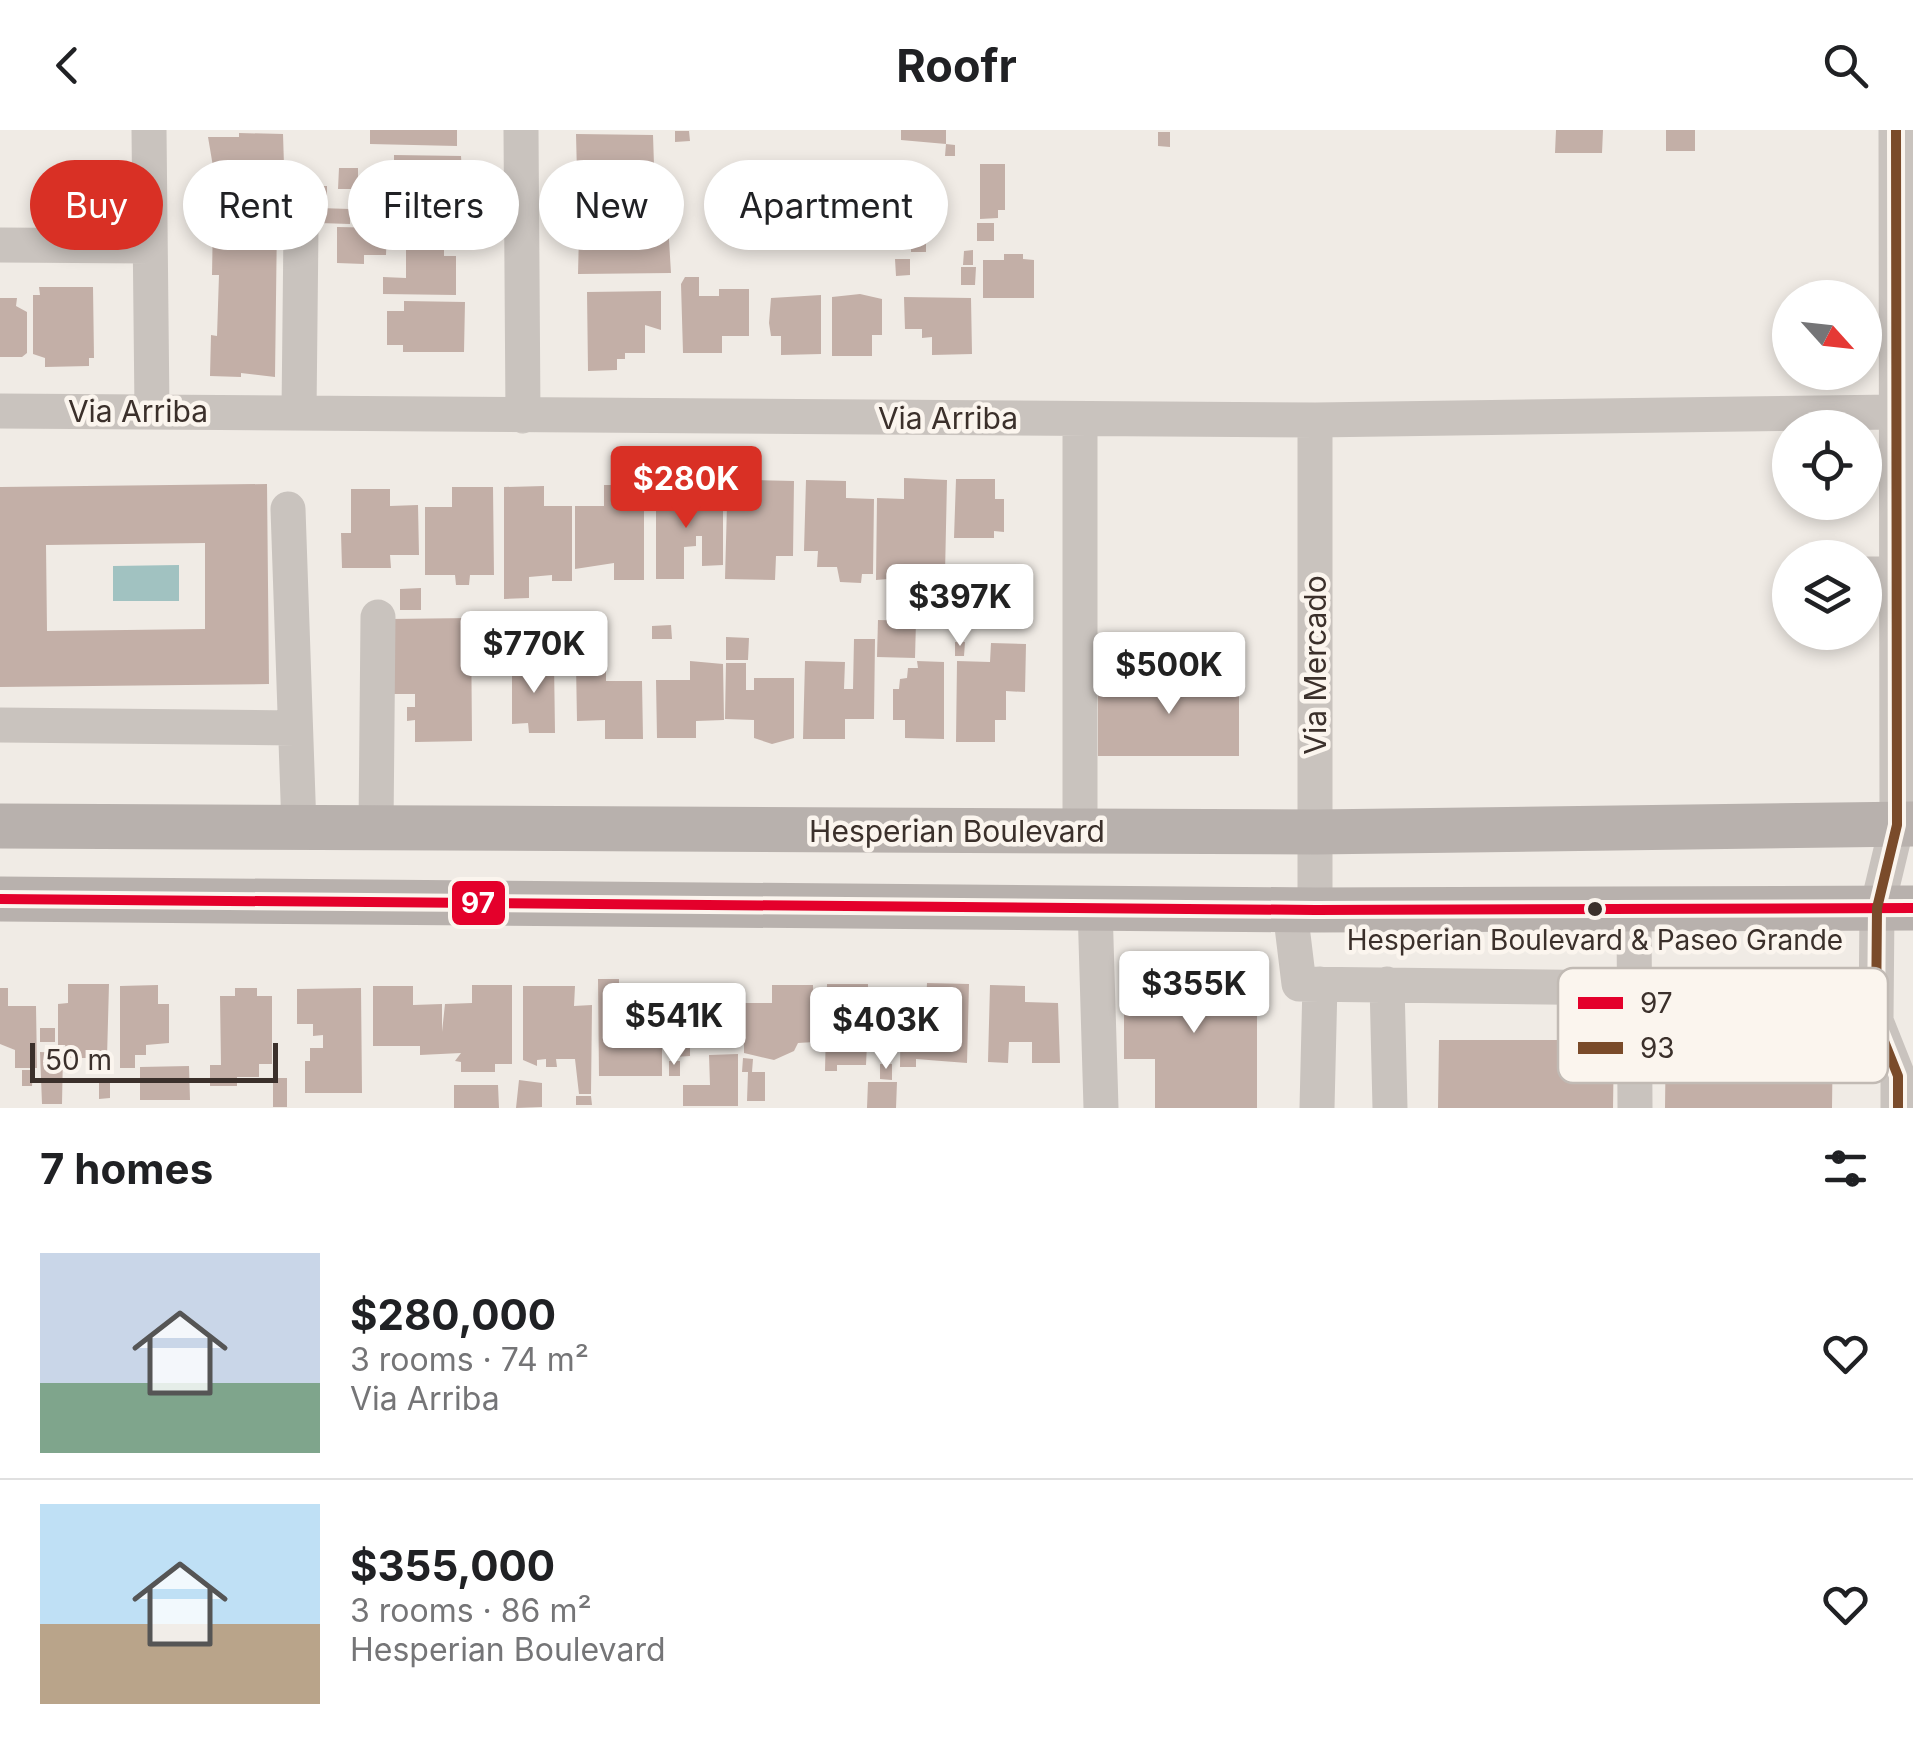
<!DOCTYPE html>
<meta charset="utf-8">
<style>
body{margin:0;font-family:Inter,sans-serif;background:#f2f2f2;color:#202124;height:100vh;display:flex;flex-direction:column;font-size:38px;white-space:nowrap}
*{box-sizing:border-box;margin:0}
p{font-size:32px;color:#757577}
.icon{flex:none;width:55px;height:55px;fill:none;stroke:currentColor;stroke-width:2;stroke-linecap:round;stroke-linejoin:round}
.map{position:relative;height:978px;overflow:hidden}
.side{display:flex;flex-direction:column;background:#fff;flex:1}
.side>*{flex:none}
.top-card{position:absolute;left:30px;top:30px;width:1000px;height:90px;display:flex;gap:20px}
.needle{width:65px;rotate:117deg}
.fabs{position:absolute;left:1772px;top:150px;display:grid;gap:20px}
.fabs a{display:grid;place-items:center;width:110px;height:110px;border-radius:50%;background:#fff;box-shadow:0 5px 15px #0003;font-size:50px}
.scale{position:absolute;left:30px;bottom:25px;width:248px;box-sizing:border-box;padding-left:10px;border:5px solid #3b302b;border-top:0;font-size:28px;line-height:35px;white-space:nowrap;color:#3b302b;-webkit-text-stroke:8px #fbf5ee;paint-order:stroke}
.price{position:absolute;translate:-50% -85px;padding:0 22px;border-radius:10px;background:#fff;color:#222;font-size:32px;line-height:65px;filter:drop-shadow(0 2px 5px #0008)}
.price::after{content:'';position:absolute;left:50%;top:60px;width:30px;height:22px;margin-left:-15px;background:inherit;clip-path:polygon(0 0,100% 0,50% 100%)}
.price.selected{background:#d93025;color:#fff}
ul{padding:0;list-style:none}
li{display:flex;align-items:center;gap:30px;height:250px;padding:0 40px}
li+li{border-top:2px solid #e0e0e0}
li span{display:grid;place-items:center;flex:none;width:280px;height:200px;border-radius:0px;color:#555}
li>.icon{margin-inline-start:auto}
span .icon{width:120px;height:120px;fill:#fffc;stroke-width:1}
li b{font-size:42px}
h2{display:flex;justify-content:space-between;align-items:center;height:120px;padding:0 40px;font-size:42px}
.tag{padding:0 35px;border-radius:45px;background:#fff;box-shadow:0 5px 15px #0003;font-size:35px;line-height:90px}
.tag.selected{background:#d93025;color:#fff}
header{display:flex;justify-content:space-between;align-items:center;height:130px;padding:0 40px;background:#fff;font-size:45px;font-weight:700}
.map>svg:first-child{display:block}
.water{fill:#a1c2c1}
.building{fill:#c3afa7;fill-rule:evenodd}
.lines{fill:none;stroke-linecap:round;stroke-linejoin:round}
.minor{stroke:#c9c3be;stroke-width:35}
.major{stroke:#b8b1ad;stroke-width:45}
.bus-1-casing{stroke:#fbf5ee;stroke-width:18}
.bus-2-casing{stroke:#fbf5ee;stroke-width:18}
.bus-1{stroke:#e4002b;stroke-width:10}
.bus-2{stroke:#7a4b2a;stroke-width:10}
.bus-dot{fill:#3b302b;stroke:#fbf5ee;stroke-width:4}
.labels{text-anchor:middle;dominant-baseline:central;stroke-width:9;stroke-linejoin:round;paint-order:stroke}
.bus-label{font-size:28px;fill:#3b302b;stroke:#fbf5ee}
.street-label{font-size:30px;fill:#3b302b;stroke:#fbf5ee}
.key{fill:#fbf5ee;stroke:#c1bab4;stroke-width:2.5}
.key-label{font-size:28px;fill:#3b302b}
.line-badge{stroke:#fbf5ee;stroke-width:4}
.badge-label{font-size:28px;text-anchor:middle;font-weight:bold;fill:#fff}
</style>
<header><svg class="icon" aria-label="back" viewBox="0 0 24 24"><path d="M15 5l-7 7 7 7"/></svg>Roofr<svg class="icon" aria-label="search" viewBox="0 0 24 24"><circle cx="10" cy="10" r="6"/><path d="M15 15l6 6"/></svg></header>
<div class="map">
<svg width="1913" height="978" viewBox="0 0 1913 978">
<rect width="100%" height="100%" fill="#f0ebe5"/>
<path class="water" d="M179 435V471H113V436Z"/>
<path class="building" d="M370 0H457V16L370 14Z
M901 0H946V14L901 10Z
M1556 0H1603L1602 23H1555Z
M1666 0H1695V21H1666Z
M675 1H689L690 11 675 12Z
M1158 2H1170V17L1158 16Z
M239 3 283 4 285 67 218 66 208 7H239Z
M576 4 653 5 654 35H640L645 71 599 72V44H577Z
M946 14 955 15V26H945Z
M394 25 461 26 465 94 384 90 382 55 387 32H394Z
M980 34H1005V80H998V88L980 89Z
M339 38H358V59H338Z
M898 44V61L879 62V45Z
M311 56H327V75H311Z
M309 57V72H293V58Z
M911 71H926V122H911Z
M648 74 667 77 671 143 578 144 579 104H599V75Z
M319 78 350 79V94L319 93Z
M213 89 277 90 275 247 241 243V247L210 246 211 205 217 206 219 145H212Z
M977 93H994V111H977Z
M337 97 387 98 386 125H364V134L337 133Z
M406 115 444 116V126H456V165L383 164V147L406 148Z
M973 120V135H963L964 121Z
M1004 124H1023V129L1034 130V168H983V130H1004Z
M895 129H910V145L896 146Z
M961 137H976L975 155H961Z
M685 147H699V166H719V159H749V206H722V223H683L681 154Z
M39 157H93L94 228H89V236L45 237V228L33 224V165H40Z
M661 161V200L645 195V223H625V229H617V240L588 241 587 162Z
M860 164 882 169V205H872V226H832V167Z
M821 165V224L781 225V206H771L769 193 771 168Z
M904 167 971 168 972 224 932 225V207L922 208V199H905Z
M0 168H17L16 176 27 182V223L22 227H0Z
M404 171 465 172 464 222H403V215H387V181H404Z
M904 348 947 350 945 444 876 450 877 368 904 369Z
M956 349H995V369H1004V402L994 401V408H954Z
M752 350 794 351 793 426H776L775 450 725 449 727 375 751 376Z
M806 350 846 351V368L874 369 873 444H862L861 453 840 452 837 437H817L818 421H804Z
M267 354 269 554 0 557V357ZM205 413V499L47 501 46 415Z
M604 355H644V450H614V433L575 439V376H604Z
M544 356V376H572V451H552V445L529 447V468L504 469V357Z
M452 357H493L494 445H470L469 455H456L455 445H425V377H452Z
M656 358H695V375H723V435L702 436V406H696V416L684 417V449H656Z
M351 359H390V376L418 375 419 425H390L391 438H342L341 403H351Z
M958 443H982L981 470 957 469Z
M1007 446H1020V461H1008Z
M421 458V480H400V459Z
M589 481 602 486 603 528H575V487H588Z
M471 488 472 611 415 612V590L407 591V577H415V564H390L389 489Z
M878 490 916 491 915 528 877 527Z
M671 495 672 509H652V496Z
M726 507 749 508 748 530H726Z
M854 509H875L874 589H845V609H803L805 531 845 532 844 559H853Z
M955 512H965L964 526H955Z
M991 513 1026 514 1025 562 1006 561V590H995V612H956L957 531 990 532Z
M690 531 723 534 724 590 696 591V608H657L656 550H690Z
M917 531 944 532V609L905 608V590H893V559H899L900 549 907 548 908 538H918Z
M512 532H554L555 603H529L528 593 512 594Z
M726 533H746V560H754V548H794V608L772 614 754 608V590L725 589Z
M576 534H606V551H642L643 609H605V590L577 591Z
M1239 547V626H1098V548Z
M1124 832H1159V846H1257V978H1155V929H1124Z
M598 849H619V858L662 857V946H599Z
M927 853 969 854 967 933 916 929V937H900L901 873H926Z
M68 854H109L107 928H69L65 915H58V874L68 873Z
M673 854H713V874L738 876V912L690 915V926L673 927Z
M827 854H868V873H896L895 922H875V913L867 914 866 935H837V941H825Z
M158 855V874H169V913L146 915V925H135V938H120V856Z
M472 855H512V934H495V942H461V932L455 931 461 923 420 925V916H373V856H413V875L442 874V902L445 874 472 873Z
M772 855H813L814 912 798 913 794 921 774 930 744 923V873H772Z
M990 855 1025 856V872L1058 873 1060 933H1032V912H1009L1008 933 988 932Z
M523 856H575L574 876 592 875 591 964H579L575 929H556L557 937H546V929L537 930V936L523 930Z
M0 858H8V876H36L37 938H15V920L0 914Z
M235 858H257V866H272V934H259V947H237V956H210V935H221L220 866H235Z
M361 858 362 963H305V931H310V918H323V905L313 906V894H297V859Z
M40 898H55V912H40Z
M1666 898 1833 900 1832 978H1665Z
M1439 910H1614L1613 978H1438Z
M40 922 63 923 62 974H42Z
M738 924V976H683V955H710L709 925Z
M743 928 753 929 752 942H765V971H747L748 942H742Z
M669 931H680V946H669Z
M880 934H892V950L880 949Z
M189 936 190 970H140V937Z
M22 940H33L32 956H22Z
M273 948H287V977H273Z
M519 950 542 953V977L516 978Z
M868 952H897L896 978H867Z
M99 953H110V968L99 969Z
M454 955H498L499 978H454Z
M576 966H591L592 975H576Z"/>
<g class="lines">
<path class="minor" d="M149 0 152 280
M521 0 523 286
M1896 0 1897 695 1877 778 1876 891 1898 946V978
M0 115 150 116
M0 281 1315 290 1895 282
M299 283 301 97
M1080 289V701
M1315 290V780
M288 379 299 698
M1865 444H1896
M0 595 295 598
M376 698 378 487
M1095 776 1101 978
M1634 776 1635 978
M1290 780 1299 854 1876 861
M1387 854 1390 978
M1317 978 1320 854"/>
<path class="major" d="M0 696 1315 702 1913 694
M0 769 1315 780 1913 778"/>
<g class="bus-1-casing">
<path id="bus-1" d="M0 769 1315 780 1913 778"/>
</g>
<g class="bus-2-casing">
<path id="bus-2" d="M1896 0 1897 695 1877 778 1876 891 1898 946V978"/>
</g>
<use href="#bus-1" class="bus-1"/>
<use href="#bus-2" class="bus-2"/>
</g>
<circle class="bus-dot" cx="1595" cy="779" r="9"/>
<g class="labels">
<g class="bus-label">
<text x="1595" y="810">Hesperian Boulevard &amp; Paseo Grande</text>
</g>
<g class="street-label">
<text x="138" y="281">Via Arriba</text>
<text x="948" y="288">Via Arriba</text>
<text transform="translate(1315 535) rotate(-90)">Via Mercado</text>
<text x="957" y="701">Hesperian Boulevard</text>
</g>
</g>
<rect x="1558" y="838" width="330" height="115" rx="15" class="key"/>
<rect x="1578" y="867" width="45" height="12" fill="#e4002b"/>
<rect x="1578" y="912" width="45" height="12" fill="#7a4b2a"/>
<g class="key-label">
<text x="1640" y="883">97</text>
<text x="1640" y="928">93</text>
</g>
<rect class="line-badge" x="450" y="749" width="57" height="48" rx="10" fill="#e4002b"/>
<g class="badge-label">
<text x="478" y="783">97</text>
</g>
</svg>
<div class="fabs">
<a><svg class="needle" viewBox="-14 -14 28 28"><path d="M0-13l5 13h-10z" fill="#e53935"/><path d="M0 13l5-13h-10z" fill="#757577"/></svg></a>
<a><svg class="icon" aria-label="locate" viewBox="0 0 24 24"><circle cx="12" cy="12" r="6"/><path d="M12 2v4M12 18v4M2 12h4M18 12h4"/></svg></a>
<a><svg class="icon" aria-label="layers" viewBox="0 0 24 24"><path d="M12 4l9 5-9 5-9-5zM3 14l9 5 9-5"/></svg></a>
</div>
<div class="scale">50 m</div>
<b class="price selected" style="left:686px;top:401px">$280K</b>
<b class="price" style="left:960px;top:519px">$397K</b>
<b class="price" style="left:534px;top:566px">$770K</b>
<b class="price" style="left:1169px;top:587px">$500K</b>
<b class="price" style="left:1194px;top:906px">$355K</b>
<b class="price" style="left:674px;top:938px">$541K</b>
<b class="price" style="left:886px;top:942px">$403K</b>
<div class="top-card">
<a class="tag selected">Buy</a>
<a class="tag">Rent</a>
<a class="tag">Filters</a>
<a class="tag">New</a>
<a class="tag">Apartment</a>
</div>
</div>
<section class="side">
<h2>7 homes<svg class="icon" aria-label="filters" viewBox="0 0 24 24"><path d="M4 7h16M4 17h16"/><circle cx="9" cy="7" r="2"/><circle cx="15" cy="17" r="2"/></svg></h2>
<ul>
<li><span style="background:linear-gradient(#c9d6e8 65%,#7fa58c 0)"><svg class="icon" aria-label="home" viewBox="0 0 24 24"><path d="M3 11l9-7 9 7M6 9v11h12V9"/></svg></span><div><b>$280,000</b><p>3 rooms · 74 m²</p><p>Via Arriba</p></div><svg class="icon" aria-label="heart" viewBox="0 0 24 24"><path d="M12 20l-8-8c-3-5 5-10 8-4 3-6 11-1 8 4z"/></svg></li>
<li><span style="background:linear-gradient(#bfe0f5 60%,#b9a48a 0)"><svg class="icon" aria-label="home" viewBox="0 0 24 24"><path d="M3 11l9-7 9 7M6 9v11h12V9"/></svg></span><div><b>$355,000</b><p>3 rooms · 86 m²</p><p>Hesperian Boulevard</p></div><svg class="icon" aria-label="heart" viewBox="0 0 24 24"><path d="M12 20l-8-8c-3-5 5-10 8-4 3-6 11-1 8 4z"/></svg></li>
</ul>
</section>
